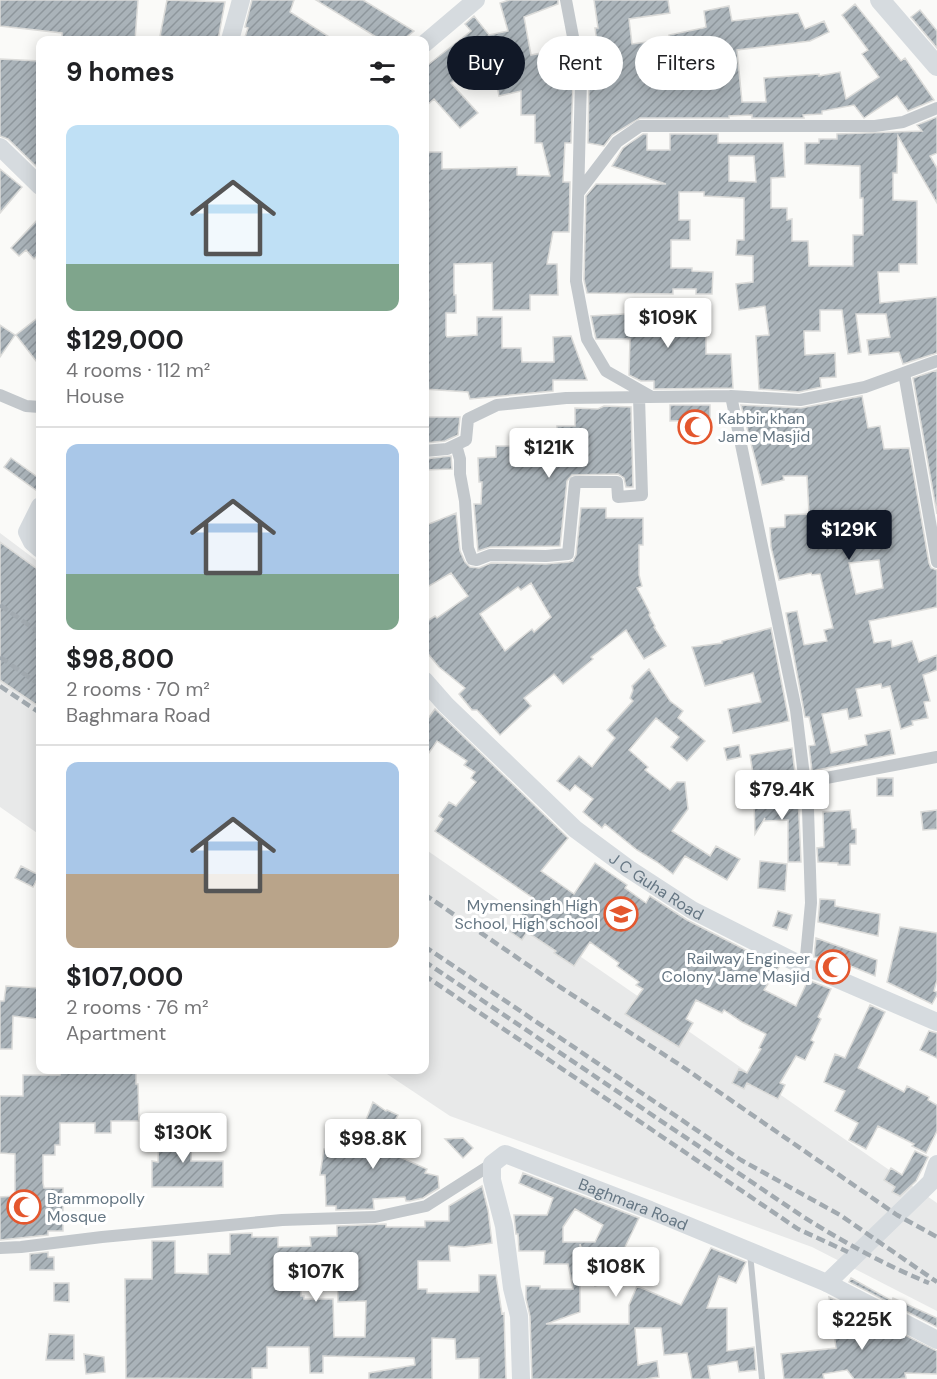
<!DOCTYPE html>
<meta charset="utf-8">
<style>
body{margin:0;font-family:"DM Sans",sans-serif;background:#f2f2f2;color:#202124;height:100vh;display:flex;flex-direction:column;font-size:22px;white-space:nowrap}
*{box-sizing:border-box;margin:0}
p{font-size:20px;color:#757577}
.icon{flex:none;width:33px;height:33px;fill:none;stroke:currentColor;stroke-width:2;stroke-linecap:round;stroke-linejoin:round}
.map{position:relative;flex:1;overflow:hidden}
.panel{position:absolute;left:36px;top:36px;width:393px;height:1038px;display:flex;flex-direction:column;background:#fff;border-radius:12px;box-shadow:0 3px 15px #0003}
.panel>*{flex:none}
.top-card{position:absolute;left:447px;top:36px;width:399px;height:54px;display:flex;gap:12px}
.price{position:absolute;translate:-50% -51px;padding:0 14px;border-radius:6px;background:#fff;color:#222;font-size:20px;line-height:39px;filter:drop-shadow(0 2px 3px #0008)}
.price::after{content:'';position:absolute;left:50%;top:36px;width:18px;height:14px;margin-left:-9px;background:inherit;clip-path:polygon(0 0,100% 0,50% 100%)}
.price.on{background:#111827;color:#fff}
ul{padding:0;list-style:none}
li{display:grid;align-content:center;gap:12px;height:318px;padding:0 30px}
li+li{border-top:2px solid #e0e0e0}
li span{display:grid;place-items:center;height:186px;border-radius:12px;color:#555}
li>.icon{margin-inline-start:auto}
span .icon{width:108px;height:108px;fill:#fffc;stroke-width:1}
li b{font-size:26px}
h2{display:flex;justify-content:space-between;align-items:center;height:72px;padding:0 30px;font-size:26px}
.tag{padding:0 21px;border-radius:27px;background:#fff;box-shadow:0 3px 15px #0003;font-size:21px;line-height:54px}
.tag.on{background:#111827;color:#fff}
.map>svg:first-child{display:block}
.built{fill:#e8e9e9}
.building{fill:url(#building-hatch);stroke:#dcdcda;stroke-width:1.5;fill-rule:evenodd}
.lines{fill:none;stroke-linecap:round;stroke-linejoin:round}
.lane{stroke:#c3c8cc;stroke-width:6}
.street{stroke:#c3c8cc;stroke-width:12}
.secondary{stroke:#d6dbdf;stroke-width:18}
.primary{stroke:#d6dbdf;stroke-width:20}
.rail{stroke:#a2aab0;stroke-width:4.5;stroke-dasharray:9 4.5;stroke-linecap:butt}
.labels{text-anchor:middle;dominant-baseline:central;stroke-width:6;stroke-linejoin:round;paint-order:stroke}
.poi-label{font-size:16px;fill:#657683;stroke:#fff;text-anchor:start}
.street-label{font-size:16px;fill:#657683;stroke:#fff}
</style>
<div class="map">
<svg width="937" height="1379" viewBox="0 0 937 1379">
<defs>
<pattern id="building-hatch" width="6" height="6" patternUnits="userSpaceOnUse" patternTransform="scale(1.5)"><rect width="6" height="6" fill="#aab3b9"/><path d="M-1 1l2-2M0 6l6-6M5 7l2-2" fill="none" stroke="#8e969c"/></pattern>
</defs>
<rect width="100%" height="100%" fill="#fafaf8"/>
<path class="built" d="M0 533 40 563V835L0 807Z
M425 849 937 1203V1311L812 1247 450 1116 381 1070H424Z"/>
<path class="building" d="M0 0H138L135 40H62V33L0 26Z
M167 0 225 2 218 40H184L160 36Z
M252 0H294L290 12 334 40H244L248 28 245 27Z
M316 0H363L414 31 403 40H381Z
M509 0H558V4L524 17 531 55 567 48 573 80 571 143H565L563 182H570L569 232H553L547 264H557L558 295H530V310H493L492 263 454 264V295H456V313H446V335L447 337 477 335V317H502V348H521L522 362H554L553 337 571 336 587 380H553V391L470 399 468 392 424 389V258H427L426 231H424V169H428V152H442V169L517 167V175L550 176 542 143H535V115H521V91L499 96 490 52 451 83 478 113 460 128 434 99 424 108V68L471 31 465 24 474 16 489 35 508 31 500 3Z
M594 0H668L670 13 629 19 632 44 670 39 669 35 703 28 706 27 704 11 729 6 732 21 798 13 805 29 824 21 829 32 810 41 737 50 742 102H766L764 78 819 74V76L840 72 846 99 879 77 862 54 868 50 842 15 855 4 901 61 905 58 934 100 908 111 897 96 864 118 854 105 822 111V114L803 115 804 118H752V115L729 116V118H640L612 135 604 146 588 143 589 79 583 45 597 42 595 28H598ZM719 43 723 72 665 80 661 58 697 51 696 46Z
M920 10 937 31V48L911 17Z
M0 59 40 61V160L37 167 8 139 0 136Z
M937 117V153L930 156 937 168V203L898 136 897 173H893V200L917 201V264H899V272H878L880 303 937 297V353L903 364 899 352 869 355 867 340 890 337 886 314H856L861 352 848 354 842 310H820V331H804L805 355 835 353 836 377 820 378 821 387 799 392 759 389 756 336 769 335 765 306 739 310 736 284 753 282V256L736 255 737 240H744V198L704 196V192H679V220H690V240H671V268H692V271L713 272 712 294H696V289H673V294L587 293 584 280 586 196 596 184H666L612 166 623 148 643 134H647V150H670V134H718V143H783L785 177 771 178V208H787V220L792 219V241H808L809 266H853V235H863V198H860V166L805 164V143H819V139H837V134L922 131 917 125ZM729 156H754L756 182 729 181Z
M0 169 22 187 0 213Z
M40 217V253L34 259 26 250 19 256 11 248Z
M673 311V313L706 314V354H731L733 388 654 389V381H641L629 375 630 339H596L591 316Z
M40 316V366L16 335Z
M0 325 15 335 0 357Z
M937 370V514L913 378Z
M862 396 868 428 880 426 884 449 909 448 929 563 931 568 937 570V607L869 621 874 643 891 640 892 647 912 641 919 662 937 655V670L923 675 930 701 924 702 928 718 912 721 913 725 901 729 890 686 882 688 881 684 856 689 862 716 849 719 847 709 822 714 831 753 867 745 865 735 890 730 895 754 812 771 809 746 815 745 809 717H805L786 613 797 611 804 645 827 641 824 630 833 628 820 574 812 575 811 573 779 580 771 547 770 528 785 527V515L809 514 807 476H783L784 480 762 485 741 405 801 408ZM879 560 883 588 856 594 849 563Z
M670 405H710V420L670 421Z
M604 406 631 407 633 487H626L624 478 618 474 572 475 567 481 560 546 490 547 478 551 474 504H481L482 482H479L478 458 496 457V446H518V453H557V426H575V408L598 409Z
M424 417H460L458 435 445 441 424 443Z
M451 456 452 469 424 470V459Z
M11 458 40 479V493L4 467Z
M581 508H606V518H643V545H639V575L642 586 637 588 650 613 649 615 655 626 654 627 666 646 644 659 626 630 591 657 593 659 563 684 554 674 524 698 531 706 500 735 477 710H472L459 694 465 688 439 667 424 649V623L435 616 437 618 468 596 451 573 424 589V526L456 513 460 551 465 562 470 567 479 568 491 563 546 564 569 562 573 561 576 555ZM531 583 551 617 534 632 532 629 505 651 480 614 518 587 521 590Z
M0 542 40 571V707L0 680Z
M771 628 789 721 733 733 728 709 761 702 753 673 705 686 692 647 722 643V641Z
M649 669 670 701 683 711 678 718 705 741 687 761 671 747 679 737 656 718 629 750 648 767 645 770 670 790 677 782H685L688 809 672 831 710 856 716 846 740 859 727 880 685 856 673 874 657 862 637 850 605 824 602 828 583 812 593 799 575 785 570 791 557 781 579 756 592 767 615 738 607 730 633 701 630 698 633 690 632 686Z
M435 709 568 838 541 871 574 894 595 863 627 885 625 888 646 903 650 896 687 920 779 967 764 990 796 1006 808 980 831 989 818 1017 821 1019 811 1040 814 1042 805 1060 796 1056 780 1083 785 1085 778 1099 747 1083 744 1089 732 1083 739 1069 747 1073 761 1049 759 1048 766 1034 742 1022 724 1010 722 1013 696 1000 686 1019 693 1023 679 1047 625 1014 643 989 636 985 639 982 617 966 619 963 590 942 574 966 554 953 556 951 527 932 522 940 509 931 533 898 435 831 443 819 439 816 449 802 456 806 476 782 471 778 475 772 464 765 467 761 437 741 424 760V724Z
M739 745 741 757 727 760 724 748Z
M792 748 795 773 754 780 750 755Z
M877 778H893V796H877Z
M791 795H798L801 862H788V820L764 821 765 818 755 834 754 801 791 800Z
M850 810 852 829H856V844H850V865H838V863L818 862 817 848 824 847 823 812Z
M937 810V829L923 830 921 812Z
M760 861 787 864 785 891 758 888Z
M21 866 39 875 33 887 15 878Z
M820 899 835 900V906L880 914 878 936 818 922Z
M778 911 792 915 787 930 773 926Z
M900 927 937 933V980L934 991 937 992V995L932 1004 887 982Z
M816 938 877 960 875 976 836 960 837 958 814 957Z
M6 986 40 988 38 1019 13 1016 12 1049H0V1001H4Z
M870 1005 885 1012 858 1068 904 1092 907 1086 929 1097 928 1100 937 1105V1131L926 1153 912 1146 914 1144 878 1126 866 1149 849 1140 858 1123 835 1111 845 1091 824 1082 835 1054 845 1058Z
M929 1031 937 1033V1058L920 1050Z
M61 1070 136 1072V1084H138L139 1121H111V1133H95V1123H60V1145H55V1155H43V1183L44 1188H63V1231H48V1235L0 1240V1197L15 1196V1154L0 1153V1096H23V1075H60Z
M373 1102 386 1111 387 1110 398 1115 378 1152H393V1154L427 1169 425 1173 438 1176 439 1188 423 1198 410 1201H406L405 1197 373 1199 374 1209 336 1210V1206H326L325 1175H320L324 1149 353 1153Z
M159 1127 175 1128V1131H192L191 1161H223V1187H152V1161L158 1162Z
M463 1138 473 1148 463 1158 445 1139Z
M915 1151 928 1157 916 1181 900 1196 892 1192 895 1187 884 1180 891 1168 902 1175Z
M523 1173 639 1218 625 1247 638 1252 628 1276 595 1286 580 1244V1312L546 1324H629V1305L637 1286 681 1305 711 1248 746 1262 736 1283 719 1276 707 1308H727V1351L754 1347 756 1370 739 1372 737 1361 708 1366 710 1379H692L687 1353 664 1355 661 1328H635L638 1365 657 1361 659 1377 645 1379H532L530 1316 526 1299V1286H540V1289H573L568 1264H544L545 1251H519L518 1234H516L514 1215H547L553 1198 519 1183ZM575 1209 603 1225 595 1242H563V1227Z
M482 1186 488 1210 492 1243 464 1247 449 1246 450 1261H418V1289H427V1293L479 1292V1275H496L502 1314 504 1313 506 1379H479V1358L456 1359 455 1339 432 1338V1379H369V1373L415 1365 414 1358 323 1356V1373H310L309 1347H267V1368H252V1379L126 1378 125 1279H152V1241H175V1273L208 1274V1254H230V1234L252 1233V1237H278V1247L311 1246 310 1237 337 1236V1226L386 1224V1227H425V1221H449V1206ZM337 1272 338 1302 366 1301 365 1337H334L333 1299H304V1296H301V1273Z
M48 1252V1257H54V1270H30V1254Z
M851 1278 892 1301 893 1298 937 1318V1327L849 1282Z
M54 1283H69V1302L54 1301Z
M829 1297 937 1351V1374L905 1373 906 1378 897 1379H854L847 1370 823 1374 824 1379H784L781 1354 836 1348Z
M49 1334 74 1335V1360H46Z
M84 1354 104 1357 105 1372 86 1374Z"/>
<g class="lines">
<path class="lane" d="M750 1253 762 1379"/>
<path class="street" d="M566 0 581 79 576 281 587 339 606 371 650 396
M579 192 617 142 640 126H875L903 122 937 108
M904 373 937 562
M0 395 26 406 40 407
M731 396 796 710 808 809 811 903 805 967
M456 445 460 459V474L465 501 468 548 472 559 477 560 490 555 546 556 568 554 575 482H617L618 497 642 495 639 397
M424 451 447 449 466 440 468 419 497 405 566 398 731 396 800 400 865 387 937 361
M805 782 937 757
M0 1248 21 1247 102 1237 282 1220 375 1217 426 1206 492 1164"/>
<g class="secondary">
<path d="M230 40 241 0"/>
<path d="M424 44 476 0"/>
<path d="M0 147 40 186"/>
<path d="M40 506 27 532 32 542 40 549"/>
<path id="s1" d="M424 680 446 705 575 829 629 869 692 910 805 967 828 975 937 1022"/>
<path d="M827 1283 937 1340"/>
<path id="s2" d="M521 1379 519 1316 512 1288 504 1226 492 1180V1164L505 1154 650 1210 827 1283 931 1182 937 1164"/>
</g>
<path class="primary" d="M880 0 937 66"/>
<path class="rail" d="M0 605 40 633
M0 657 40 685
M0 686 40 713
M424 894 560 987 680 1065 897 1215 937 1237
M424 946 741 1160 840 1215 937 1282
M424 961 802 1216C843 1242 885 1265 929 1283
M424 975 798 1229 848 1252"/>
</g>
<defs>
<g id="mosque-ring" transform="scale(1.725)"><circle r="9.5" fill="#fff" stroke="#e4572e" stroke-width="1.5"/><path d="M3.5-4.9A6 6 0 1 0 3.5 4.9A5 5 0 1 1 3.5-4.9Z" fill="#e4572e"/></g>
<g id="school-ring" transform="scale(1.725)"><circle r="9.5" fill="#fff" stroke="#e4572e" stroke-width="1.5"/><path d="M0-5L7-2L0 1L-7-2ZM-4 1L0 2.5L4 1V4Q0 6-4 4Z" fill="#e4572e"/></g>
</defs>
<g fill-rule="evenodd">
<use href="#mosque-ring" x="695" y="427"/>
<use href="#school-ring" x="621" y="914"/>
<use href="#mosque-ring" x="833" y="967"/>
<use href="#mosque-ring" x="24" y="1207"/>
</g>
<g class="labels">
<g class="poi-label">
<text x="718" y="418">Kabbir khan<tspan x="718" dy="18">Jame Masjid</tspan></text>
<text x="598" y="905" text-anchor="end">Mymensingh High<tspan x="598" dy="18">School, High school</tspan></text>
<text x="810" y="958" text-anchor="end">Railway Engineer<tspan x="810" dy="18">Colony Jame Masjid</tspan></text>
<text x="47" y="1198">Brammopolly<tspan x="47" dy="18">Mosque</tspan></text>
</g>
<g class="street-label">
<text stroke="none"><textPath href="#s1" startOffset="312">J C Guha Road</textPath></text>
<text stroke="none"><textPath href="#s2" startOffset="372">Baghmara Road</textPath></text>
</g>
</g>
</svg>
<b class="price" style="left:668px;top:349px">$109K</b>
<b class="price" style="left:549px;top:479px">$121K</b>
<b class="price on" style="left:849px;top:561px">$129K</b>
<b class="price" style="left:782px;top:821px">$79.4K</b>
<b class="price" style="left:183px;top:1164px">$130K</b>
<b class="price" style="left:373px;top:1170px">$98.8K</b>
<b class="price" style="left:616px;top:1298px">$108K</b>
<b class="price" style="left:316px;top:1303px">$107K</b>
<b class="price" style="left:862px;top:1351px">$225K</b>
<div class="top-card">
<a class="tag on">Buy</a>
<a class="tag">Rent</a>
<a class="tag">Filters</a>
</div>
<section class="panel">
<h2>9 homes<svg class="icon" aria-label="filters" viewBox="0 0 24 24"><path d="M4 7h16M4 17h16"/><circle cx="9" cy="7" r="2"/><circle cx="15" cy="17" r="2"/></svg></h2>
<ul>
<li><span style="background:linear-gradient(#bfe0f5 75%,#7fa58c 0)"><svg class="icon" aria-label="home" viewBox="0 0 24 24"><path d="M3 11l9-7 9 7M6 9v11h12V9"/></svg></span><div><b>$129,000</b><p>4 rooms · 112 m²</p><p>House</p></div></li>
<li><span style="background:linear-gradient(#a9c7e8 70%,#7fa58c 0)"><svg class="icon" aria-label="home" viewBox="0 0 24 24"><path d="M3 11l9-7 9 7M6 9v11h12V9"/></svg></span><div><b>$98,800</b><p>2 rooms · 70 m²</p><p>Baghmara Road</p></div></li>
<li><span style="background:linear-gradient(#a9c7e8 60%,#b9a48a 0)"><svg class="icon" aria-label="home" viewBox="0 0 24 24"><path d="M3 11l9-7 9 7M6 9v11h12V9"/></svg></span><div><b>$107,000</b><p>2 rooms · 76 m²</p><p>Apartment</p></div></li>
</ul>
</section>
</div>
